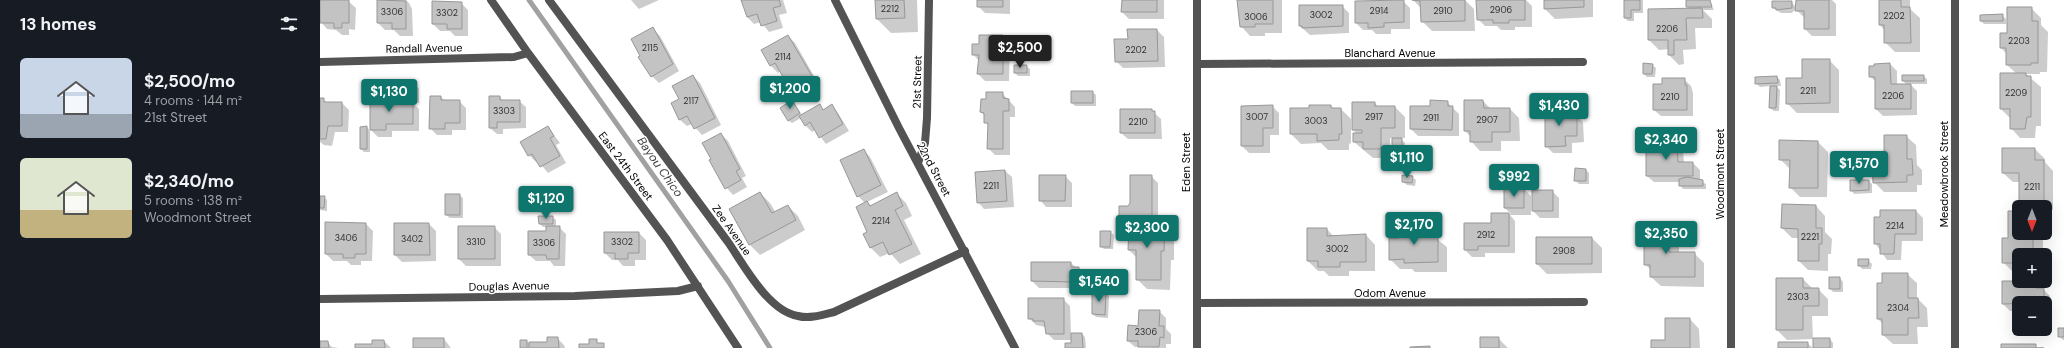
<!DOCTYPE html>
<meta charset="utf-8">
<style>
body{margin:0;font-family:"DM Sans",sans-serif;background:#20242c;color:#f1f3f6;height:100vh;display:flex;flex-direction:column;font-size:15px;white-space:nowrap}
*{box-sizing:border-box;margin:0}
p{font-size:13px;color:#9ea1a6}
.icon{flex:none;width:22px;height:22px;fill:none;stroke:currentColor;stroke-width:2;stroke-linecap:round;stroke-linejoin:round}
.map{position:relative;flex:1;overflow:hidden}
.side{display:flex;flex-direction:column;background:#171b24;width:320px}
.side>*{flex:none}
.needle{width:26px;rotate:180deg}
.buttons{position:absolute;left:1692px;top:200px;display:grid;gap:8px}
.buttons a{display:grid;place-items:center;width:40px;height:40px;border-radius:6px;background:#171b24;box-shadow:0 4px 16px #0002;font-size:20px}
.price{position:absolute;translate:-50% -34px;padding:0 9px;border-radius:4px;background:#0f766e;color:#fff;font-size:13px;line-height:26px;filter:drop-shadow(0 1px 2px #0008)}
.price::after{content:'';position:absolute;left:50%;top:24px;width:12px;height:9px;margin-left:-6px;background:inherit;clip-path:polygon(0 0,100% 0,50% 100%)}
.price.on{background:#222;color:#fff}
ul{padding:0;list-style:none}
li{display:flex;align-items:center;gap:12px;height:100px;padding:0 20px}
li span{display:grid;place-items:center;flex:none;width:112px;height:80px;border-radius:6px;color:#555}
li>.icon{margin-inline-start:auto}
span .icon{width:48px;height:48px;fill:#fffc;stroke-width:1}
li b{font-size:17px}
h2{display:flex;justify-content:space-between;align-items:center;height:48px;padding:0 20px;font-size:17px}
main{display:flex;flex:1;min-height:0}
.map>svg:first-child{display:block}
.shadow{fill:#0003}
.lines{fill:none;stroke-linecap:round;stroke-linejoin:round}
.stream{stroke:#a1a1a1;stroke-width:5}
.building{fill:#c3c3c3;stroke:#979797}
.minor{stroke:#535353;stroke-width:8}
.tertiary{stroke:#535353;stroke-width:8}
.labels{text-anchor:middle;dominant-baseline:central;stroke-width:3;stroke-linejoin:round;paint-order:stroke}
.number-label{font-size:9px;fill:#313131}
.street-label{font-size:11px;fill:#000;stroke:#fff}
.water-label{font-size:12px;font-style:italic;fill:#424242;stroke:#fff}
</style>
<main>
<section class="side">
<h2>13 homes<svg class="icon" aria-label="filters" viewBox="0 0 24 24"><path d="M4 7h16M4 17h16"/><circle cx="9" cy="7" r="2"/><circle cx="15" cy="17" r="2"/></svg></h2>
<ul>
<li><span style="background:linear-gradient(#c9d6e8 70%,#9aa5b1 0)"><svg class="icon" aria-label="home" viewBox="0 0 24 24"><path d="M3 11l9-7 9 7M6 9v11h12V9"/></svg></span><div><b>$2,500/mo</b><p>4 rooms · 144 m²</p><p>21st Street</p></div></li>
<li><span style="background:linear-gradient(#dfe7d0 65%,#c2b280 0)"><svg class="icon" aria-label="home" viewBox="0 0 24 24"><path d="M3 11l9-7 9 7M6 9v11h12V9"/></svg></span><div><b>$2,340/mo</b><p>5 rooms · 138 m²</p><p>Woodmont Street</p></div></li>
</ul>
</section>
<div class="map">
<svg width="1744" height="348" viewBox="0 0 1744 348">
<rect width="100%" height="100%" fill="#fff"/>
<path class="shadow" d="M14 0H27L36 8 35 30 29 29V35H22L16 30 7 29 1 22Z
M58 0H86L89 3 92 9 93 36H80L74 30H65L58 23Z
M311 0H339L319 9Z
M422 0H463L467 13 459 15 463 28 449 32 441 22 434 24 427 17Z
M556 0H597L598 32 571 33 557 19Z
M658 0H690V14L665 13 658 6Z
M803 0H844V19H809L802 12Z
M918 0H962V33H945V36H930L921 26Z
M1093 0H1145L1154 9 1155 31H1112L1102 21V9Z
M1157 0H1206L1212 6V27H1195V30H1181L1177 26H1165L1158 19Z
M1225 0H1273V17L1235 19 1225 9Z
M1305 0H1323V13H1314V21H1308L1305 18Z
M1477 0H1512L1516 4V36H1492L1485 29V18L1475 9 1472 13H1461L1453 8 1471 2 1476 7Z
M1560 0H1590V9L1600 18V52H1575L1565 42V31L1560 25Z
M1083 1 1090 8V29H1071V34H1056L1052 30H1043L1036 23Z
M1389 1 1394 10H1383L1392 19V28H1375L1376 49 1363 50 1364 64 1359 65 1349 55V49L1339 50 1329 40 1369 9 1367 7Z
M141 3 148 10V36H135L130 31H120L113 24Z
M1022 6 1029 13V33L990 35 980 26Z
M1711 8 1721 18V25L1728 32 1727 72H1720V74H1706L1721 87V126H1716L1715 138H1700L1691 128V119L1681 109 1697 74 1687 65V54L1681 48 1688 34Z
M1682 15 1686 19V24H1664L1661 21Z
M333 29 340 36 359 71 339 83 332 76 321 56Z
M809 30H837L844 37 845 67 803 68 796 61 809 40Z
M468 36 475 43 498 83 486 90 488 95 473 102 482 115 499 106 504 110 512 106 518 113 529 131 506 144 495 130 492 132 485 125 481 118 472 123 468 120 470 103 467 100 473 91 461 71 458 73 451 66 443 51Z
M683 36 690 43 689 81H665L658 74 659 61 653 54 660 45Z
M1509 60 1519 70V113H1477L1467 103 1483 79Z
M1570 64 1577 71V85H1587L1583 81V76H1603L1607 79V84H1590L1597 91V115L1563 116 1556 109V82L1550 76Z
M1332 65 1336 68 1335 77H1327L1324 74Z
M706 66 710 69V76H698L695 73Z
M373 76 380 83 401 125 382 135 372 124 367 126 360 120 352 104 360 100Z
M1457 77 1460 80 1461 86H1456L1460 90 1459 111H1454L1450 108 1451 86 1440 87 1436 83Z
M1364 79 1371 86 1373 93V116H1341L1334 110 1343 85Z
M96 85 99 89V103L94 102 91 99Z
M772 92 776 95V106H755L752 103Z
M682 93 695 107V117H690V155H675L668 148 669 126 665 122V116L661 112 667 100Z
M121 97 125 101H139L146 108V130H132V135H117L110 128Z
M180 97 183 101H199L206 107V128L183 129V134H177L170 128Z
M62 98 66 103H92L99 109V131H72V137H58L51 130Z
M0 99H3L7 103H22L29 110 28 132H15L12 146 4 145 0 142Z
M1145 101H1163L1171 109H1190L1199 118 1200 141H1181V151H1160L1151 141V137L1145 131Z
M1127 102 1139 114V136H1098L1091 129 1111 107Z
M1055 103 1058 107H1075L1085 117V138H1080L1085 143V160H1077L1073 157V138H1070V158H1053L1034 142 1037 134 1033 130Z
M952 106 959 113V135H950V153H929L922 146Z
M1011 106 1014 109H1021L1031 119V143L1029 144V150H1008L1001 143 981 144 971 134 990 109Z
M1235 108 1241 114 1256 115 1263 122 1264 142 1252 143V153H1233L1226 146Z
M831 110 841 119 842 139H808L801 133Z
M47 127 50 131V152H44L41 149Z
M228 127 240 143 236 145 246 163 228 173 218 161 216 162 209 155Z
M401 134 408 141 426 176 422 178 427 187 413 195 400 180 390 161 392 160Z
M1586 136 1596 145 1597 165 1602 170V185H1597V192H1564L1554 182 1565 161Z
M1498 142 1508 152 1507 197H1480L1470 187V169L1460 159Z
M1356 144 1363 151 1364 163H1373L1380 170V181L1386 184V189H1363L1360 185V182H1334L1327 176Z
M1683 149H1715L1725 159V162L1733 171V210H1725V207H1707L1700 200V182H1693L1683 173Z
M544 150 550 157 568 192 547 202 551 206 577 194 586 203 592 216 584 220 601 254 580 264 570 253 560 257 551 248 545 203 538 196Z
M1185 170H1193L1196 174V184H1188L1185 180Z
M1266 170 1269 173V184H1259L1255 180Z
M685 171 692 177 694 207 664 209 658 202Z
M745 176 752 183V207H726L720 200Z
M831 176 838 183V222H815V224L845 225 854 235V260H851L850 290 827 289 817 279V258L809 250 810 222H807L800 215 809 207Z
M1092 177 1096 180 1095 186 1087 185 1083 182Z
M1531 181H1549L1552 184V193L1534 194 1531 190Z
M1185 189H1204L1211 196V215H1190L1195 221V253H1165V257H1152L1145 250 1172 224V214H1191L1185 208Z
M1232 191 1239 198V218H1220L1213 211Z
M440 193 450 203 456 213 468 206 478 216 485 230 440 255 430 245 411 209Z
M126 195H139L143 198V218H130L126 215Z
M0 197H4L7 200V211L0 210Z
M1463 205 1496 206 1505 216V232L1512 239 1511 254H1508V271L1488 270 1479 261V238H1472L1462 228Z
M1596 211 1603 218V241H1582L1581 260H1567L1555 243Z
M1699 212V233H1723V255H1699V272H1693L1683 262 1689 238Z
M233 217 236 220V227H239L246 234 245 266H234L230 261H216L209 255 227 232V227H223L220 224Z
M46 224 53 231 52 261H41V265H31L27 261H13L6 254Z
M109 224 116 231V261L82 262 75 255Z
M1349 225 1359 235V253H1374L1384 263V287L1341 286 1331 277V270L1325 264Z
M174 227 181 234V266H146L139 259Z
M1103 228 1127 247V272H1095L1092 269H1080L1070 259 1080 238Z
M1007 229 1014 237 1046 235 1055 245V271H1029V276H1009L1004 271H998L988 261Z
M790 232 794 235 793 249H784L781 246Z
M285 233H319L326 240V260H315V266H303L298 260H292L285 253Z
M1272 238 1282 248V273L1227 274 1217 264Z
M1548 260 1552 264 1551 269H1542L1539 265Z
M751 263 765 275V283H757V288H719L712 281Z
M1587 274 1597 283V298L1607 308 1608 327H1597L1598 344H1573L1563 335V324L1558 319 1563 284Z
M1520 278 1523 282V292H1513L1510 288Z
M1483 279 1493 289H1498L1508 299V316H1492L1493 339H1510L1513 343V348H1494V339L1467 340 1457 330Z
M1716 282 1730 296V320H1725V303H1699V311H1690L1683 304Z
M785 292 789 296 788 318 776 317 773 314Z
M743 299 750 306 751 334H762L765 337 766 348H746L752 344V340H734L727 333 725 327 716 325 709 318Z
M839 311 846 318V329L851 334V344H846V348L815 347 808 341 819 327Z
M1370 319 1379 329 1380 348H1332L1346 341Z
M1744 329V340H1743L1739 336Z
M237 338 244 345 245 348H201L206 341 210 344 228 343Z
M1178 338 1188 348H1161Z
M124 339 131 348H94Z
M64 341 71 348H36L53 345Z
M0 342H7L12 347 19 348H0Z
M1487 343 1493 348H1459Z"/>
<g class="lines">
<path class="stream" d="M209 0 408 281 450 348"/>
</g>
<path class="building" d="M0 0H29V23H22V28H14V23H0Z
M57 0 86 1V29H72V23H57Z
M421 0H459L461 6 453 8 457 21 441 26 437 14 427 17Z
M555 0H584L585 18 556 19Z
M657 0H683V7H657Z
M802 0H837V12H801Z
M917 0H953V24H935V27H920Z
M1084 0V22L1064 23V27L1048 28V23H1035V1Z
M1092 0H1145V21L1101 22 1100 1Z
M1156 0H1205V20H1189V23H1173V20H1157Z
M1224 0H1264V7L1224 9Z
M1304 0H1320V10H1311V18H1304Z
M1366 0H1390L1392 7H1366Z
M1476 0H1509V29H1484V11H1475Z
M1559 0H1581V7H1590L1591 43H1564V25H1559Z
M112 1 142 2V29H127V24H112Z
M1452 1H1472V8L1456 10V8H1452Z
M979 5H1023V26L982 28V26H979Z
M1687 7H1712V21H1718V63H1711V65H1686V48H1680V33H1687Z
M1382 8 1383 18H1366L1367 40H1354V55H1348V40H1328V9Z
M1683 14V21H1660V15Z
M333 27 353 64 331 77 318 57 320 56 311 39Z
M807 29H837L838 61 795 62 794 39H808Z
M468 35 492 76 470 89 455 63 450 66 441 50Z
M659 35H683V74H657L659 55H652V44H659Z
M1482 59H1510V103L1466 104V78H1482Z
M1323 63 1333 64 1332 74H1323Z
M1570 63 1571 84H1591V109H1555V77H1549V66H1554V64Z
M694 65H707V73H694Z
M1680 73H1706V76H1711V117H1707L1705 129H1690V109H1680Z
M373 75 395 118 374 129 367 116 359 120 351 103 359 99 352 86Z
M1582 75H1604V81H1582Z
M1457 76 1458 83 1435 84V77Z
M1342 78H1365V85H1367V110H1333V84H1342Z
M90 84H96V100H90Z
M482 85 486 91 467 101 463 94Z
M1450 86H1457L1456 108H1449Z
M751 91H773V103H751Z
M666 92H683V98L689 99V111H683V149H667L668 123H664V113L660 112 661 99H666Z
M110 96H121V100H140V123H125V129H109Z
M169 96H180V100H200V122H177V128H169Z
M50 97H62V102H93V124H66V130H50Z
M0 98H4V102H22V126H8L6 139H0Z
M472 100 480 113 468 121 460 108Z
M1110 100 1128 101V106H1133L1132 130 1090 129V106H1110Z
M1144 100H1163L1164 108H1190V132H1172V142H1150V131H1144Z
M1032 102H1055V106H1075V128H1061V149H1043V142H1033V133H1042V130H1032Z
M500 104 503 110 512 104 523 124 499 138 490 122 485 126 479 116Z
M953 105V128H943V146H921V106Z
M989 105H1011V108H1021L1022 134H1019V140L997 141V134H970V108H989Z
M1225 107H1236V113L1257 114V136H1245L1246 146 1225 147Z
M800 109H832V111H835V133H800Z
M47 126V149H40V127Z
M228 126 234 136 230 138 240 156 220 167 212 154 208 156 200 142Z
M401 133 420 169 416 171 421 180 405 189 389 160 391 159 382 143Z
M1564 135H1587V159H1592L1593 175H1587V182L1553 183 1552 161 1564 160Z
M1072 138H1082V157H1072Z
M1459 140 1498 141V188H1469L1470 160H1459Z
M1326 143H1357L1358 162H1373V176H1326Z
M1682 148H1715V160H1724V201H1699V173H1682Z
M544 149 561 185 537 197 520 160Z
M1255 168 1266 169V181H1254Z
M1184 169H1193V181H1184Z
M685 170 687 201 657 203 655 172Z
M719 175H746L745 201H719Z
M810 175H832V216H799V206H808L810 203Z
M1082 175 1093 176 1092 183 1082 182Z
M1367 177 1383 180V186H1359V179Z
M1530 180H1549V190L1530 191Z
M1184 188H1204V208H1184Z
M1212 190H1233V211H1212Z
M440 192 452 213 468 205 476 220 429 245 409 209Z
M577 192 583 206 575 210 592 244 569 255 563 242 550 248 543 234 547 232 536 207 547 201 550 206Z
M125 194H140V215H125Z
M0 196H5L4 208H0Z
M1462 204 1496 205V228H1502V244H1499V261H1478V229L1461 228Z
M1560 210H1596V234H1575L1574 254H1560V244H1554V217H1560Z
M1688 211H1699V233H1713V255H1699V263H1682V238H1688Z
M1171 213H1189V246H1158V250H1144V223H1171Z
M218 216H233V224H219Z
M5 222 46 223V254H35V258H23V254H5Z
M74 223H109L110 255H74Z
M809 223 845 224 844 251H841V280H816V250H808Z
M1330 224H1349V252H1375V277H1330V265H1324V227H1330Z
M138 226H175V259H138Z
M226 226H240L239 259H227L226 255H208V231H226Z
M1079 227H1104V237H1118V262L1084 263V259L1069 260V238H1079Z
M987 228H1007V236L1046 234V262H1020V267H998V261H987Z
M780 231H791L790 247H780Z
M284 232H319V253H308V259H295V253H284Z
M1216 237H1272V264H1216Z
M1538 259H1549L1548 266H1538Z
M711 262H751V267H759V276H751V282L711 281Z
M1562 273H1588V298H1598L1599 318H1588V335H1562V319H1557V283H1562Z
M1509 277H1520V289H1509Z
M1456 278H1483V288H1499V306H1483V330H1456Z
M1682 281H1716V288H1724V303L1682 304Z
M772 291H786L785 315 772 314Z
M708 298H744V334H726L724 321H713V319H708Z
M819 310H840L839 326H844V338L840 337 839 347H818V341H807L808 325 818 326Z
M1345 318H1370V348H1331V340H1345Z
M1738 328H1744V337H1738Z
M751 333H762L763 348H745V343H751Z
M227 337H238L239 348H209V342H227Z
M1160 337H1179V348H1160Z
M93 338H124V348H93Z
M1493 338H1510V348H1493Z
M269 339H277V343H284V348H259V344H269Z
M52 340H64L65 348H35V344H52Z
M200 340H207V348H200Z
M0 341H8L9 348H0Z
M1458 342H1488V348H1458Z
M1681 344H1716V348H1724H1681Z
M1110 346V348H1090V347Z"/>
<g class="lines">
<path class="minor" d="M171 0 208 53 347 240 418 348
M229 0 408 242C424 265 448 311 478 316 490 319 502 315 514 312L645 251
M515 0 579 128 695 348
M1635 0V348
M0 62 194 57 208 53
M878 64 1263 62
M598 163 605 143 607 118 609 0
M0 299 255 296 358 291 378 286
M877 303 1264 302
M1411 348V0"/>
<path class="tertiary" d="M877 348V0"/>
</g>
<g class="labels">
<g class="number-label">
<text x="570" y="9">2212</text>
<text x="1181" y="10">2906</text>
<text x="1059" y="11">2914</text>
<text x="1123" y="11">2910</text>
<text x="72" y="12">3306</text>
<text x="127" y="13">3302</text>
<text x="1001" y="15">3002</text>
<text x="1574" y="16">2202</text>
<text x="936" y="17">3006</text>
<text x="1347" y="29">2206</text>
<text x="1699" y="41">2203</text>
<text x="330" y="48">2115</text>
<text x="816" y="50">2202</text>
<text x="463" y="57">2114</text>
<text x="1488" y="91">2211</text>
<text x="1696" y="93">2209</text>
<text x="1573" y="96">2206</text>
<text x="1350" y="97">2210</text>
<text x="371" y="101">2117</text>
<text x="184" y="111">3303</text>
<text x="937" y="117">3007</text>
<text x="1054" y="117">2917</text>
<text x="1111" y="118">2911</text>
<text x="1167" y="120">2907</text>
<text x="996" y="121">3003</text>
<text x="818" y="122">2210</text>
<text x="671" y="186">2211</text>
<text x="1712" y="187">2211</text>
<text x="561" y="221">2214</text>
<text x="1575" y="226">2214</text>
<text x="1166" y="235">2912</text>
<text x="1490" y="237">2221</text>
<text x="26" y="238">3406</text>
<text x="92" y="239">3402</text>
<text x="156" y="242">3310</text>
<text x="302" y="242">3302</text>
<text x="224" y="243">3306</text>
<text x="1017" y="249">3002</text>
<text x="1244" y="251">2908</text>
<text x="1478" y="297">2303</text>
<text x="1578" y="308">2304</text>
<text x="826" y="332">2306</text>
</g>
<g class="street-label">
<text transform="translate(104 48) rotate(-1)">Randall Avenue</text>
<text x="1070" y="53">Blanchard Avenue</text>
<text transform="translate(597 82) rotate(-89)">21st Street</text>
<text transform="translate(866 162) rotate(-90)">Eden Street</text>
<text transform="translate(306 166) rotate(53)">East 24th Street</text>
<text transform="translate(614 169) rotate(62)">22nd Street</text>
<text transform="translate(1400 174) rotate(-90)">Woodmont Street</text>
<text transform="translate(1624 174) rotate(-90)">Meadowbrook Street</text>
<text transform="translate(412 230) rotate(55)">Zee Avenue</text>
<text transform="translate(189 286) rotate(-1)">Douglas Avenue</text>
<text x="1070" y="293">Odom Avenue</text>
</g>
<g class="water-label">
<text transform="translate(340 167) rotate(55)">Bayou Chico</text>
</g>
</g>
</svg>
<div class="buttons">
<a><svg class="needle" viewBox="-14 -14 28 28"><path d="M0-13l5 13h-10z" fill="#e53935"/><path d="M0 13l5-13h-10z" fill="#9ea1a6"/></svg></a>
<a>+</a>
<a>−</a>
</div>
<b class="price on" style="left:700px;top:69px">$2,500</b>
<b class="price" style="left:470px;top:110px">$1,200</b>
<b class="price" style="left:69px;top:113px">$1,130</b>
<b class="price" style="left:1239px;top:127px">$1,430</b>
<b class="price" style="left:1346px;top:161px">$2,340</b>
<b class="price" style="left:1087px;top:179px">$1,110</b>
<b class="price" style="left:1539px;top:185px">$1,570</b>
<b class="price" style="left:1194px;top:198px">$992</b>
<b class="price" style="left:226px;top:220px">$1,120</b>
<b class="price" style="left:1094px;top:246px">$2,170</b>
<b class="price" style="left:827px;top:249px">$2,300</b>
<b class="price" style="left:1346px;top:255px">$2,350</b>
<b class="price" style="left:779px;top:303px">$1,540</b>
</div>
</main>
